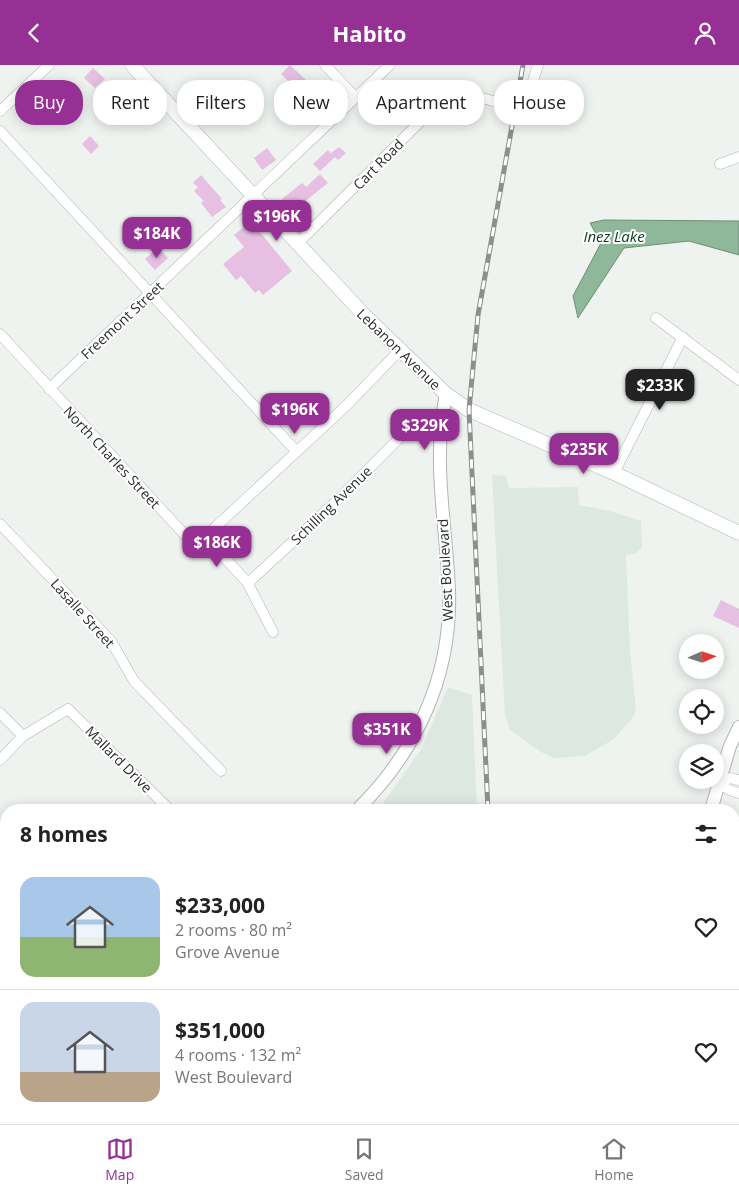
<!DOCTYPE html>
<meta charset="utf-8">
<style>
body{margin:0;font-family:"Open Sans",sans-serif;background:#f6f6f6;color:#222;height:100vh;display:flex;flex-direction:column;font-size:19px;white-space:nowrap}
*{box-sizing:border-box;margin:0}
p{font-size:16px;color:#767676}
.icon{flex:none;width:28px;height:28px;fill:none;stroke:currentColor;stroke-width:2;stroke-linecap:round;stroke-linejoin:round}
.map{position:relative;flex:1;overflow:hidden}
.drawer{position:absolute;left:0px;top:739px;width:740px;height:321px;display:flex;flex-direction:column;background:#fff;border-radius:20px 20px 0 0;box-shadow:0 2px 12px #0003}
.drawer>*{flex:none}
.top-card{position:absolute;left:15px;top:15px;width:710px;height:45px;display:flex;gap:10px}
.needle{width:32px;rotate:87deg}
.fabs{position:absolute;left:679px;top:569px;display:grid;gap:10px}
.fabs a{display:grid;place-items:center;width:45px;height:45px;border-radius:50%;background:#fff;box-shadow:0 2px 12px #0003;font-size:25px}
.price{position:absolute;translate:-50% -42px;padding:0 11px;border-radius:10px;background:#973094;color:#fff;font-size:16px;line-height:32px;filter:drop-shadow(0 1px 2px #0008)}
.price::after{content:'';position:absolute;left:50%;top:30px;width:15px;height:11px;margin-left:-8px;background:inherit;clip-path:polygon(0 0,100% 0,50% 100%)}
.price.current{background:#222;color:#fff}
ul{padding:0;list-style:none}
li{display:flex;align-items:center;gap:15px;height:125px;padding:0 20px}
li+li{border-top:1px solid #e0e0e0}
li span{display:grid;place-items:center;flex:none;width:140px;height:100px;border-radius:15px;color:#555}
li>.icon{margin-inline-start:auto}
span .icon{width:60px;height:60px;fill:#fffc;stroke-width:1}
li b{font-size:21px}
h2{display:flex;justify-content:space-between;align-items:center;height:60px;padding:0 20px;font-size:21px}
.pill{padding:0 18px;border-radius:20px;background:#fff;box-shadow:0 2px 12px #0003;font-size:18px;line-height:45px}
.pill.current{background:#973094;color:#fff}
header{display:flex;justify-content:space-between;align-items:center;height:65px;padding:0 20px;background:#973094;color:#fff;font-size:22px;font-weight:700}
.tab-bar{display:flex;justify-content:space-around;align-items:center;height:70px;border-top:1px solid #e0e0e0;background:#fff;font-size:14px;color:#767676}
.tab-bar a{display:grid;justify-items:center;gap:2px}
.tab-bar .current{color:#973094}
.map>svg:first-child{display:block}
.built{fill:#dde9e0}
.water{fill:#8eb899;stroke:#708e78}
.building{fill:#e6bfe2}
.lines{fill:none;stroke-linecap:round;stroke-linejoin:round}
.minor-casing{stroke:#b1b6b2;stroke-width:11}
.tertiary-casing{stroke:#b1b6b2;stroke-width:14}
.secondary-casing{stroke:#b1b6b2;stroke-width:15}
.minor{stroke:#fff;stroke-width:10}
.tertiary{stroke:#fff;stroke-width:12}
.secondary{stroke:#fff;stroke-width:14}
.rail-casing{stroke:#8c908d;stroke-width:5}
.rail{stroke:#fff;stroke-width:3;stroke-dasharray:9;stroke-linecap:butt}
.labels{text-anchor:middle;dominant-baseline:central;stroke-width:4;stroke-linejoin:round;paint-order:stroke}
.street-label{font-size:14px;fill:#2a2c2a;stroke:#fff}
.water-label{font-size:15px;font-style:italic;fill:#053a1d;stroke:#fff}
</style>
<header><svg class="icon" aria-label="back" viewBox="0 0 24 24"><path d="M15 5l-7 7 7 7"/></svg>Habito<svg class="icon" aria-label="person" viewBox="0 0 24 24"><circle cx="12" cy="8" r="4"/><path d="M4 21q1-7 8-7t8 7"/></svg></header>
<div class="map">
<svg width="739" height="1059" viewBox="0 0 739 1059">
<rect width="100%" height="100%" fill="#eef3ef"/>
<path class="built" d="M492 410 506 411 509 423 578 422 579 440 610 446 641 456 642 482 635 489 626 490 630 587 636 644 634 651 614 674 585 691 554 693 541 687 510 665 505 651Z
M448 622 472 630 477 745H378L420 686Z
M62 1054H492L493 1059H57Z"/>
<path class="water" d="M604 155 739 156V190L689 176 624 183 578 253 573 231 601 178 590 158Z"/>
<path class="building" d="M290 0 306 15 314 28 300 37 294 27 297 25 281 9Z
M93 3 105 14 95 23 84 13Z
M131 34 142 41 134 54 122 46Z
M90 71 99 81 91 89 82 79Z
M339 82 346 88 338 95 331 88Z
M267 83 276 95 262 105 254 93Z
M328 85 335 92 320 106 313 99Z
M320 109 328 118 293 146 282 134 302 118 306 122Z
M201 110 222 134 220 135 226 142 212 152 201 138 204 136 194 126 198 122 193 118Z
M251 156 292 206 263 230 259 225 255 228 241 211 236 215 223 199 244 182 234 170Z
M158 182 168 193 155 205 145 194Z
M721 535 739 544V563L713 551Z"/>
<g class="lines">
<g class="minor-casing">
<path id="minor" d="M325 0 356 33
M0 46 49 0
M0 66 296 386
M720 99 739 92
M298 178 442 35C468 26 489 34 514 43L521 42 528 32 538 0
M656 253 739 315
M0 269 195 481 347 340 400 285
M49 324 390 0
M614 408 683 272
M0 459 111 576 134 616 221 706
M205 472 247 517 273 567
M247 517 248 518 341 432 419 353 440 359
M0 648 23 671
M0 695 23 671 68 644 170 745
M739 715 730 713 719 718 729 725 739 728
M0 923 6 916
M0 960 6 966
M734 1040 739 1039
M651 1059 673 1054"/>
</g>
<g class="tertiary-casing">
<path id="tertiary" d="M357 745C417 686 452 610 449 525 446 457 432 397 446 329
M711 745 730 681 739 662
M35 1059 41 1054"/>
</g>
<g class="secondary-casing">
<path id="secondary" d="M132 0 365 251 446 329 469 345 614 408 739 468"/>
</g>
<use href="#minor" class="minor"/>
<use href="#tertiary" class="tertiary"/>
<use href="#secondary" class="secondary"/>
<g class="rail-casing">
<path id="rail" d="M488 745 469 345 478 250 523 0
M503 1054 504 1059"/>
</g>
<use href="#rail" class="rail"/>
</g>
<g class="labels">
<g class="street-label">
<text transform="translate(378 99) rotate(-45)">Cart Road</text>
<text transform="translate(122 255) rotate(-43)">Freemont Street</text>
<text transform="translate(399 284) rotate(44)">Lebanon Avenue</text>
<text transform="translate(112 392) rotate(47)">North Charles Street</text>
<text transform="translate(331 440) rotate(-44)">Schilling Avenue</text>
<text transform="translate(445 505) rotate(-93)">West Boulevard</text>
<text transform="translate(83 548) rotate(48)">Lasalle Street</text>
<text transform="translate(119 694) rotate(45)">Mallard Drive</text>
</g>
<g class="water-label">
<text x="614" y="171">Inez Lake</text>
</g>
</g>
</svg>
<div class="fabs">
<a><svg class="needle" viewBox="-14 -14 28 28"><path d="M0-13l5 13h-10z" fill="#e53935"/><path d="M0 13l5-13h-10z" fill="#767676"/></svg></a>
<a><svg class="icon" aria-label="locate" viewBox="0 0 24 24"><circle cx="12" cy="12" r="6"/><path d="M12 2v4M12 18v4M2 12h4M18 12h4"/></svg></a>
<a><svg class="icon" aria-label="layers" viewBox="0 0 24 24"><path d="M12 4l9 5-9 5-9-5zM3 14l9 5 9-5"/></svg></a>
</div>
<b class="price" style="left:277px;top:177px">$196K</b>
<b class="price" style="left:157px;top:194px">$184K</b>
<b class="price current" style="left:660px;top:346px">$233K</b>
<b class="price" style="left:295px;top:370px">$196K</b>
<b class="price" style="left:425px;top:386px">$329K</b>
<b class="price" style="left:584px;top:410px">$235K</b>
<b class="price" style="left:217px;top:503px">$186K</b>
<b class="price" style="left:387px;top:690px">$351K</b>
<div class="top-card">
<a class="pill current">Buy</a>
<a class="pill">Rent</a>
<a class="pill">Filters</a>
<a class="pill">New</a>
<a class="pill">Apartment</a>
<a class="pill">House</a>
</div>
<section class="drawer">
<h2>8 homes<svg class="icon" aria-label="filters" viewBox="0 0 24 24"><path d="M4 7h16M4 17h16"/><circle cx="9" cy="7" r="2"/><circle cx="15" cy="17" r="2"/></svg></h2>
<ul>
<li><span style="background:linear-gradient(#a9c7e8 60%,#8fb573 0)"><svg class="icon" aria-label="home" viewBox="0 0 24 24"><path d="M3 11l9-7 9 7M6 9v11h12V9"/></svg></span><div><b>$233,000</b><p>2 rooms · 80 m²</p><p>Grove Avenue</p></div><svg class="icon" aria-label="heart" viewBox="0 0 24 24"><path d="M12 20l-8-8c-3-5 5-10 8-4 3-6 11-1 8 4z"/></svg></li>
<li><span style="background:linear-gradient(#c9d6e8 70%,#b9a48a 0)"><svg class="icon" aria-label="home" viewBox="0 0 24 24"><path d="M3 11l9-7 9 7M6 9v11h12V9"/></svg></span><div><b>$351,000</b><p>4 rooms · 132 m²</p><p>West Boulevard</p></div><svg class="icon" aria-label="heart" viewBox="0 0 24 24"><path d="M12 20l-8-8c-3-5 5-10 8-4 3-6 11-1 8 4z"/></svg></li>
</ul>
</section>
</div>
<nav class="tab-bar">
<a class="current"><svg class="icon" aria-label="map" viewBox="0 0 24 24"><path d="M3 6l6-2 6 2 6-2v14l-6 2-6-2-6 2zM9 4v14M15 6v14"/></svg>Map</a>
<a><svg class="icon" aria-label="saved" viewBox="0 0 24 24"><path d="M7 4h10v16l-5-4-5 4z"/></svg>Saved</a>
<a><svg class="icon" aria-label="home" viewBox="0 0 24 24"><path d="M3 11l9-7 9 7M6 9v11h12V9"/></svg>Home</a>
</nav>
